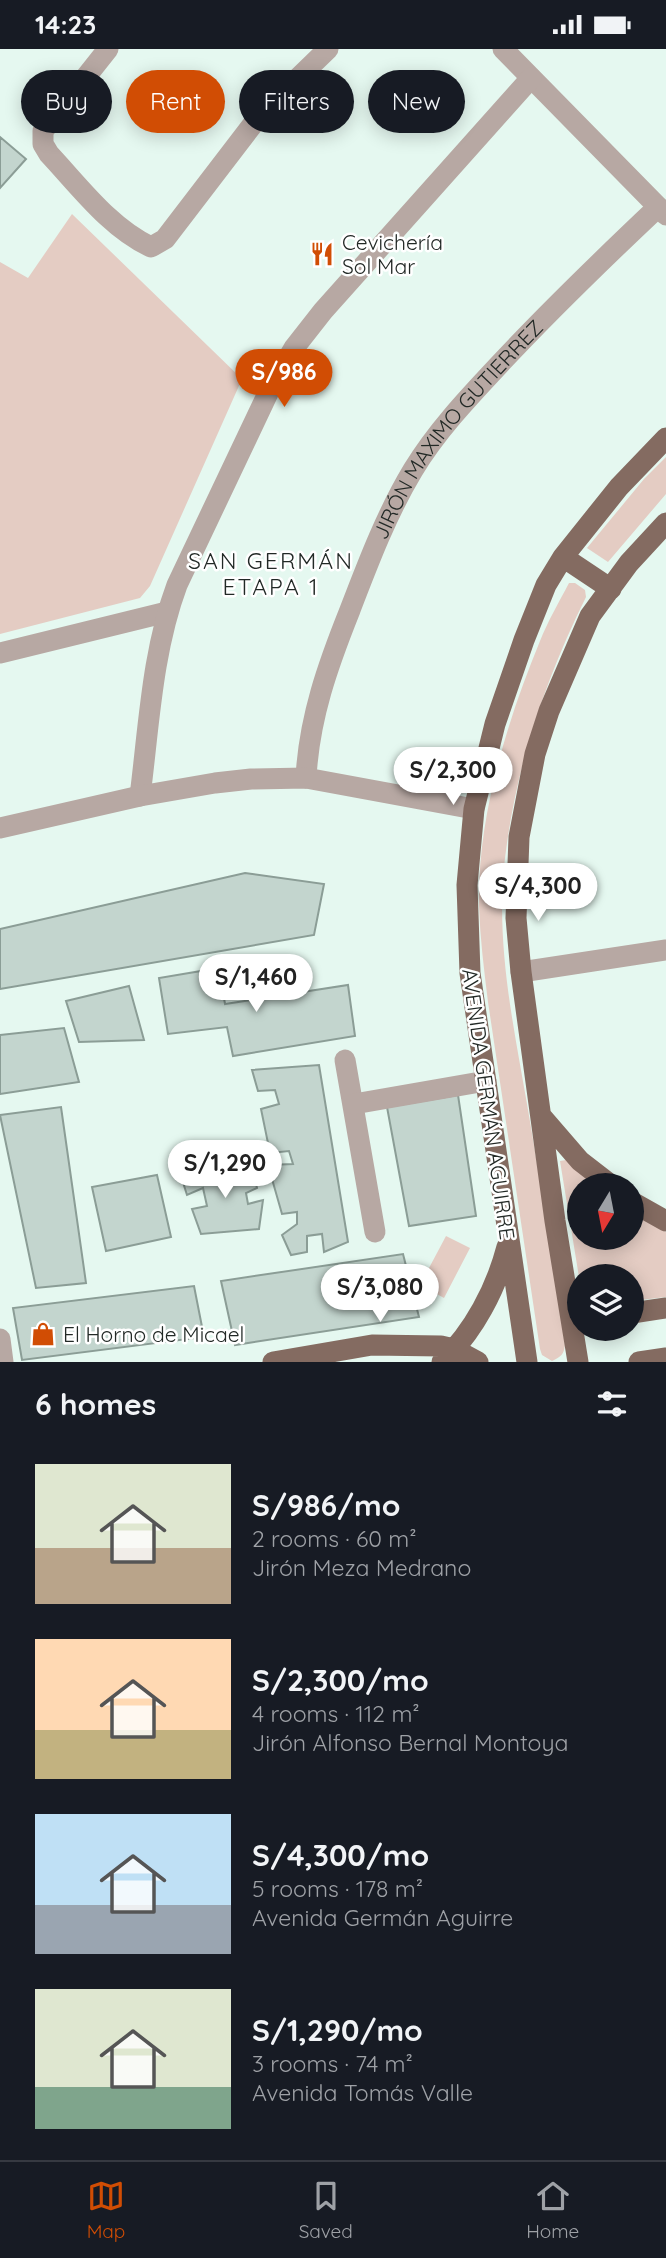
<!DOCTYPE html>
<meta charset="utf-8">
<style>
body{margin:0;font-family:Quicksand,sans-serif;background:#242831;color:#f1f3f6;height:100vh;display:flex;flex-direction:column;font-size:26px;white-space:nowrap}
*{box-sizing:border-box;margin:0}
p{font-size:23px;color:#9ea1a6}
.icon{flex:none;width:38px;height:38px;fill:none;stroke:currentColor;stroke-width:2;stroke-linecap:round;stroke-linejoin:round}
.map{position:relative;height:1313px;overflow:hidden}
.details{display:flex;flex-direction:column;background:#171b24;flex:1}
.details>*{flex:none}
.hud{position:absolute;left:21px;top:21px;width:625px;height:63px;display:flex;gap:14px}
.needle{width:46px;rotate:190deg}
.buttons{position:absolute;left:567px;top:1124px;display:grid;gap:14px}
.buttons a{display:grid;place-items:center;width:77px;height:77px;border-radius:50%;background:#171b24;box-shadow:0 4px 18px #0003;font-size:35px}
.price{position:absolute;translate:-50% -60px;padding:0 16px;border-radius:24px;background:#fff;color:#222;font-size:23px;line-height:46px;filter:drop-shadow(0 2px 4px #0008)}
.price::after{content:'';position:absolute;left:50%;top:42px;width:21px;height:16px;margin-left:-10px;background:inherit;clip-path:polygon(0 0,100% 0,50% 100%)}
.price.on{background:#d14d04;color:#fff}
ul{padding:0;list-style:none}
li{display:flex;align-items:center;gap:21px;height:175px;padding:0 35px}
li span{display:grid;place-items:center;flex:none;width:196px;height:140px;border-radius:0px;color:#555}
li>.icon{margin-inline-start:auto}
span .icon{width:84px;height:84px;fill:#fffc;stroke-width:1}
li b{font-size:30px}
h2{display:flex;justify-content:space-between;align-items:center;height:84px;padding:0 35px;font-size:30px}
.pill{padding:0 24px;border-radius:32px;background:#171b24;box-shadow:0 4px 18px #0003;font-size:24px;line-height:63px}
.pill.on{background:#d14d04;color:#fff}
.status{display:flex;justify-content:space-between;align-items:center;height:49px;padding:0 35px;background:#171b24;direction:ltr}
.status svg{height:19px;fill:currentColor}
.tab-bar{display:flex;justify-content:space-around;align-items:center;height:98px;border-top:2px solid #363941;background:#171b24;font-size:19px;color:#9ea1a6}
.tab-bar a{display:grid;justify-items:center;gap:4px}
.tab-bar .on{color:#d14d04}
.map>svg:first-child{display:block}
.green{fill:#e4ccc3}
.building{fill:#c3d5ce;stroke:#8b9d96;stroke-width:2}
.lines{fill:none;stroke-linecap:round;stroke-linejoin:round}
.minor{stroke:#b7a8a3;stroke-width:21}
.major{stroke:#846b61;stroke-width:21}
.labels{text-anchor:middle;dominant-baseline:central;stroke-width:5;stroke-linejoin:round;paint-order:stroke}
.poi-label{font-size:21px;fill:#222926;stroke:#fff;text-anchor:start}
.street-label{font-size:21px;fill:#222926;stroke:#fff}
.neighbourhood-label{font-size:23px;letter-spacing:2px;fill:#222926;stroke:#fff}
</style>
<div class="status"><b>14:23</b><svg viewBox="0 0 49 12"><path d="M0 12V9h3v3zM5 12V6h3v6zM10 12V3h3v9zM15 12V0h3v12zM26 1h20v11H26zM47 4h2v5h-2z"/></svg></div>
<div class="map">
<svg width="666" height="1313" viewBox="0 0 666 1313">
<rect width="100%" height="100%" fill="#e5f8f0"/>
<path class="green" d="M72 165 242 330 150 537 140 549 0 585V213L28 229Z
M666 408V445L608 513 587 499 644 430Z
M569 534H575L585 541 586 548C545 631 516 717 505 809 495 892 513 974 527 1055 541 1135 553 1216 565 1296 564 1305 561 1308 552 1312L542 1306 540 1300 488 953C484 921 480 889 479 857 477 769 507 672 540 592 548 572 559 553 569 534Z
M566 1111 594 1136H579V1188H632V1164L666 1183V1248L632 1252V1227L579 1228 560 1112Z
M446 1187 470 1199 444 1249 420 1236Z"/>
<path class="building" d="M0 88 26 110 0 139Z
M245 824 324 835 314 886 0 940V880Z
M219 919 225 955 348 936 355 987 233 1007 227 978 168 985 159 929Z
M129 937 144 991 79 993 66 952Z
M64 979 79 1033 0 1045V986Z
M319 1016 348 1193 324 1203 322 1185 307 1187V1203L291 1206 282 1186 297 1175V1163L282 1165 268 1116 293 1115 289 1102 270 1104 261 1060 279 1055 275 1041 258 1042 252 1021Z
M458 1046 476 1167 409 1177 387 1058Z
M61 1058 86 1234 36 1239 0 1066Z
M251 1116 257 1139 246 1144 248 1155 263 1151 259 1180 201 1185 192 1160 207 1157 203 1139 187 1146 181 1127Z
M157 1126 171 1188 106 1202 92 1138Z
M403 1205 419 1268 235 1296 221 1232Z
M194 1237 204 1288 22 1311 13 1259Z"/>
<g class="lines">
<g class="minor">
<path d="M108 0 43 82V95L49 105C79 137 110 179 151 198L165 190 260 66 328 0"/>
<path d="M503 0 666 166"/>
<path d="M0 604 167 563"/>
<path id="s1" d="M306 729C309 669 328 616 350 561 368 514 387 464 413 421 436 383 467 350 497 318 549 262 603 210 658 158"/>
<path d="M140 747C149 677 152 603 177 536L269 342 294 299 323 262 531 29"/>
<path d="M0 779 140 747 215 734 251 730 306 729 474 760"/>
<path d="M521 923 666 901"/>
<path d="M345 1011 375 1183"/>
<path d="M354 1055 486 1032"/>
<path d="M0 1290 3 1313"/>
</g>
<path class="major" d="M563 508 611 540
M542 1068 580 1112 611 1136
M632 1153 666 1172
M632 1264 666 1259
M273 1313 372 1296 441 1297 454 1300 478 1313
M442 1313C474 1282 496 1240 507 1198
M527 1313 470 924 467 836 474 760 495 675 524 591 546 536 563 508 619 438 666 389
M578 1313 555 1172 521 923 516 869 519 788 535 705 549 662 590 567 629 514 666 474
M639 1313 666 1309"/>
</g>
<defs>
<g id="restaurant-bare" transform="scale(1.89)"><path d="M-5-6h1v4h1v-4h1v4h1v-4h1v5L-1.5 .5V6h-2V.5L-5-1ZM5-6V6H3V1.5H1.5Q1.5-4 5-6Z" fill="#d14d04" stroke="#fff" stroke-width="2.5" paint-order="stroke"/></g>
<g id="shop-bare" transform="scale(1.89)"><path d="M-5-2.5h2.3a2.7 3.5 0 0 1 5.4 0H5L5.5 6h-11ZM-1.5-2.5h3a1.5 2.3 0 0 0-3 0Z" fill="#d14d04" stroke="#fff" stroke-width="2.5" paint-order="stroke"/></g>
</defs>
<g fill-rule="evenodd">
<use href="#restaurant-bare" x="322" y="205"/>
<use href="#shop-bare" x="43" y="1285"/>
</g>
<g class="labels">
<g class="poi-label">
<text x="342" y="193">Cevichería<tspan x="342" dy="24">Sol Mar</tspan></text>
<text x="63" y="1285">El Horno de Micael</text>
</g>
<g class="street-label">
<text stroke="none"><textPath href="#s1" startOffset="387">JIRÓN MAXIMO GUTIERREZ</textPath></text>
<text transform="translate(489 1055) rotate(82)">AVENIDA GERMÁN AGUIRRE</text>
</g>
<g class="neighbourhood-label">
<text x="271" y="511">SAN GERMÁN<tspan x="271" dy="26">ETAPA 1</tspan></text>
</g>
</g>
</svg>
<div class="buttons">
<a><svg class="needle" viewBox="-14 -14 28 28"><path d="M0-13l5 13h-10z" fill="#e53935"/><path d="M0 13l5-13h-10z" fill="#9ea1a6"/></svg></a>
<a><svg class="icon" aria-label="layers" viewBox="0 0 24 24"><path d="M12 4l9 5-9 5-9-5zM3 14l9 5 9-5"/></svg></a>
</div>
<b class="price on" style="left:284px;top:360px">S/986</b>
<b class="price" style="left:453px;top:758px">S/2,300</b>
<b class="price" style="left:538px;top:874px">S/4,300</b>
<b class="price" style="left:256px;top:965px">S/1,460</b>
<b class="price" style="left:225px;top:1151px">S/1,290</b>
<b class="price" style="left:380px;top:1275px">S/3,080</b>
<div class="hud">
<a class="pill">Buy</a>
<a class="pill on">Rent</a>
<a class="pill">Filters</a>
<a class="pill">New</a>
</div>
</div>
<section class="details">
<h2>6 homes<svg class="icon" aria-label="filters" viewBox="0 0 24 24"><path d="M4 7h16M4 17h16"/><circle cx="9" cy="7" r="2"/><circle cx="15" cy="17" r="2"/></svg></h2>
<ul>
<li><span style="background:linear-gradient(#dfe7d0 60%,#b9a48a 0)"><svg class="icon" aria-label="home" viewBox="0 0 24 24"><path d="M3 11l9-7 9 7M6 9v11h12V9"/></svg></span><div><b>S/986/mo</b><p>2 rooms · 60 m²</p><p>Jirón Meza Medrano</p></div></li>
<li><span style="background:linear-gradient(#ffd9b3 65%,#c2b280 0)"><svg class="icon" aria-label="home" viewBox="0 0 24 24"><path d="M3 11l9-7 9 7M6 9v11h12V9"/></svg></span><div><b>S/2,300/mo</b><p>4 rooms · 112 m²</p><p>Jirón Alfonso Bernal Montoya</p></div></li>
<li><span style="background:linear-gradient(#bfe0f5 65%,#9aa5b1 0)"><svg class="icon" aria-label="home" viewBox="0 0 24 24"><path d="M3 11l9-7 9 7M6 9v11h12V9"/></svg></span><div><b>S/4,300/mo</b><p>5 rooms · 178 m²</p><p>Avenida Germán Aguirre</p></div></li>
<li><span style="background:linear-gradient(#dfe7d0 70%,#7fa58c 0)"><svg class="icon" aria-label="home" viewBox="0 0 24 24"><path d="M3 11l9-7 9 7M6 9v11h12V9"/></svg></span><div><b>S/1,290/mo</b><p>3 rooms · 74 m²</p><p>Avenida Tomás Valle</p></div></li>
</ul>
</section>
<nav class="tab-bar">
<a class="on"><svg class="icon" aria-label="map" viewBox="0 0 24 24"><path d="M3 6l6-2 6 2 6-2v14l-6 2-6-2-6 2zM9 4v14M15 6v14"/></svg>Map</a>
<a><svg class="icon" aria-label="saved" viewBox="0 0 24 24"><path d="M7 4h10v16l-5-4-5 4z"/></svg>Saved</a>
<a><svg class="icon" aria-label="home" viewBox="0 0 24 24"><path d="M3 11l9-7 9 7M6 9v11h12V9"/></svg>Home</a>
</nav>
